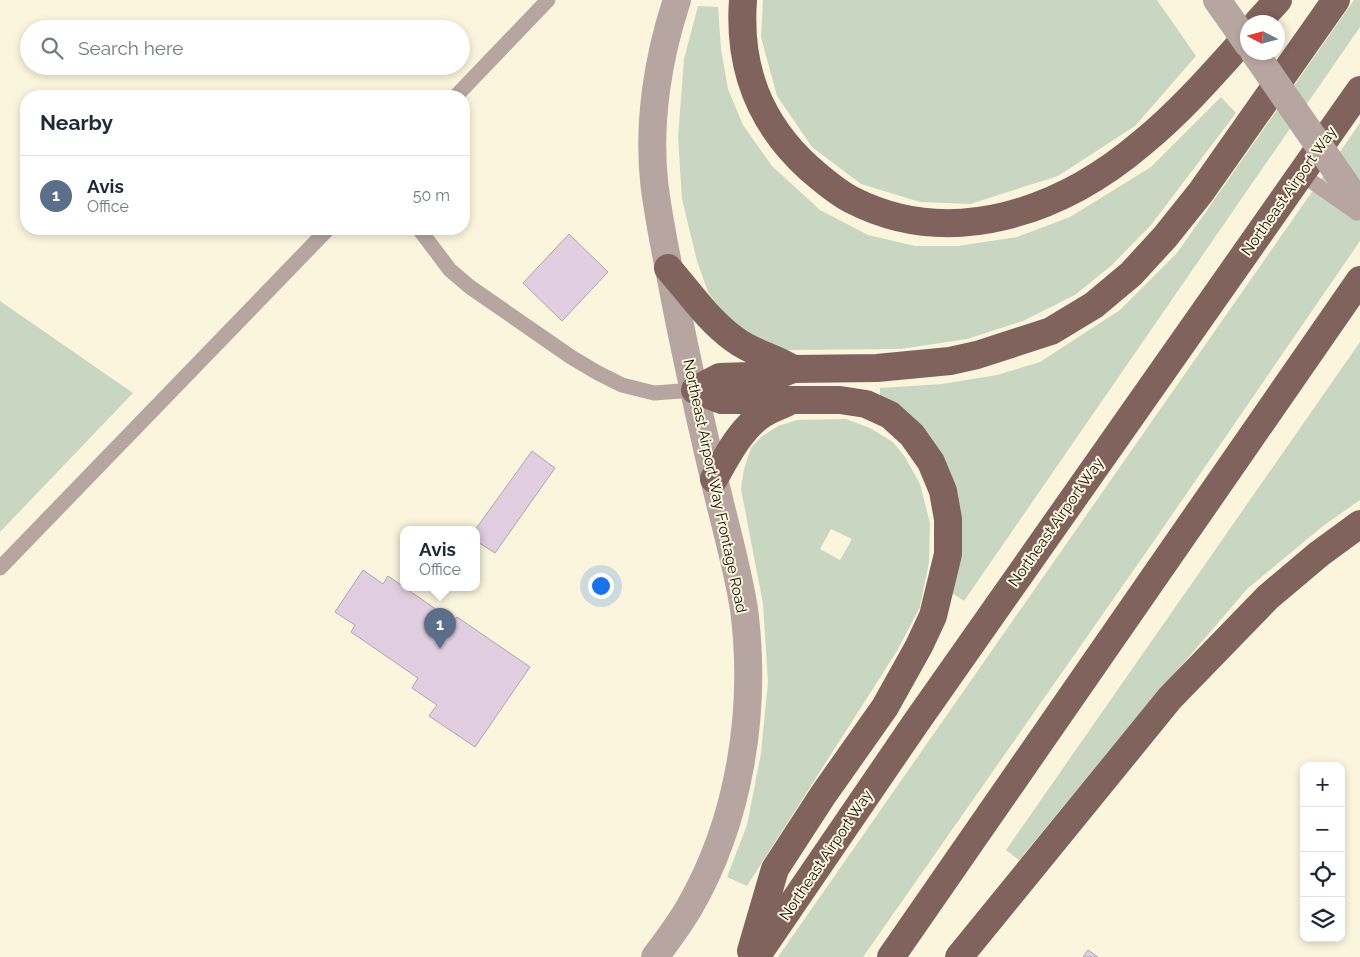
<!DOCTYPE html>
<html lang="en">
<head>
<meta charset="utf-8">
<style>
  body { margin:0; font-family:Raleway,sans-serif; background:#f2f2f3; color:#1f2937 }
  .controls { position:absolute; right:15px; bottom:15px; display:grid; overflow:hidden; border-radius:10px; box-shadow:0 2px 8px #0003 }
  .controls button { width:45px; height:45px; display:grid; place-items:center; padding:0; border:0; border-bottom:1px solid #e0e1e3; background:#fff; color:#1f2937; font:25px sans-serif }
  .compass { position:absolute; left:1240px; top:15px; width:45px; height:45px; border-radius:50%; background:#fff; box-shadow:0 2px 8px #0003; rotate:276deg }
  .you { position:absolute; left:600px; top:585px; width:18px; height:18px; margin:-12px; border:4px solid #fff; border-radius:50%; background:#1a73e8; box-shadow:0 0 0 8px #1a73e833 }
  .badge { display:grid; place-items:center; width:32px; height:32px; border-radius:50%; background:#cf3f52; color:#fff; font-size:16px; font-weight:700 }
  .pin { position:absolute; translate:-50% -41px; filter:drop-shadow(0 1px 2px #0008) }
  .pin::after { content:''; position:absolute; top:26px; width:18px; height:15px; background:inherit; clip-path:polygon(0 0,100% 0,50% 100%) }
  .popup { position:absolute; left:400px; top:526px; width:80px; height:65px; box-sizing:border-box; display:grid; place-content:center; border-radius:10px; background:#fff; filter:drop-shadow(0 1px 4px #0005); font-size:16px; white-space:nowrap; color:#747a83 }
  .popup b { font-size:19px; color:#1f2937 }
  .popup::after { content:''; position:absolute; left:50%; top:100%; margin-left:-10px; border:10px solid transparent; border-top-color:#fff }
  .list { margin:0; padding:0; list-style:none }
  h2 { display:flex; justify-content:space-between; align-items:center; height:65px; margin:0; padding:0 20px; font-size:21px }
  h2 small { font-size:16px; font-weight:400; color:#747a83 }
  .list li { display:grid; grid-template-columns:32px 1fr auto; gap:15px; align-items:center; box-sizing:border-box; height:80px; padding:0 20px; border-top:1px solid #e0e1e3 }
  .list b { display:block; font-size:19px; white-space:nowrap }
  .list p { margin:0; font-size:16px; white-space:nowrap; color:#747a83 }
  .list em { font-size:16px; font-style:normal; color:#747a83 }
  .icon { flex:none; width:28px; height:28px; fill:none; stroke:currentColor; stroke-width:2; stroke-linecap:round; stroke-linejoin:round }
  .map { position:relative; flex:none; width:1360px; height:957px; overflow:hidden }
  .search { position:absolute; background:#fff; box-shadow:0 2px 8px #0003; left:20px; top:20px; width:450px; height:55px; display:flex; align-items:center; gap:12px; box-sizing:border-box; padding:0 18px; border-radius:28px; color:#747a83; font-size:19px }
  .panel { position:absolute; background:#fff; box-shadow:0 2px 8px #0003; left:20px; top:90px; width:450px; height:145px; border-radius:20px }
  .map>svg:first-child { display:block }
</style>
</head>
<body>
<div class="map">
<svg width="1360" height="957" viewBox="0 0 1360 957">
  <rect width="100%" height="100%" fill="#fbf5dd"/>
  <path fill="#c9d7c2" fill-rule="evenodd" d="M763 0H1157L1196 56 1135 126 1058 176 970 204 920 202 861 184 812 147 777 96 761 37Z
    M1354 0H1360V27L964 601 952 593 957 518 880 399V388L942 384 997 375 1040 362 1120 310 1177 253Z
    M698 6 718 7 721 49 728 89 743 125 772 166 820 210 868 235 915 246H958L1017 237 1070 217 1151 167 1221 97 1236 113 1151 225 1112 265 1075 295 1023 321 967 339 901 349 786 350 755 339 728 319 708 292 697 261 682 199 678 137 684 59Z
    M1360 123V241L1154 541 863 957H778Z
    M0 301 133 393 0 532Z
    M1360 342V500L1323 526 1247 589 1117 741 1019 860 1006 850Z
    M846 419 870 428 893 442 905 457 920 484 930 523 929 562 920 607 897 651 747 886 727 877 747 825 761 753 768 682 763 604 741 489 744 469 751 448 761 437 778 426 797 420ZM831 529 852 539 840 560 820 549Z"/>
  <path fill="#e1cee1" stroke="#b3a2b4" d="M569 234 608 272 562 321 523 283Z
    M532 451 555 468 495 553 476 541 475 530Z
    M363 570 383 584 388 576 453 621 457 617 530 667 475 747 429 716 437 705 412 688 418 678 351 632 355 625 335 612Z
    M1088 950 1098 957H1083Z"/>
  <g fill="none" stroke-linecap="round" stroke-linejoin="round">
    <path stroke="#b6a5a1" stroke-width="15" d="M456 96 548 0
      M1301 174 1357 213
      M419 229 450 270 470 287 571 357 598 373 622 385 654 393 695 390
      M0 568 328 229"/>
    <path stroke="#b6a5a1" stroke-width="28" d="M655 957C667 941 679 925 689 908 740 820 757 710 744 609 737 565 724 522 714 478 699 414 684 349 672 284 665 250 658 216 654 181 648 121 658 57 677 0"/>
    <path stroke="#81635d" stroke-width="28" d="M743 0C738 68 759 123 810 169 823 180 836 192 852 200 952 251 1062 211 1142 143 1181 111 1214 73 1248 35
      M1258 22 1278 0
      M668 268C689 292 708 320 734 339 752 353 774 357 793 369
      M695 390 722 400H840L866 404 890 415 912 435 931 462 943 491 948 519V554L933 616 919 646 885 707 823 795 775 869 751 951
      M695 390 720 377 778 375 793 369 877 368 950 361 977 355 1051 331 1094 305 1131 274 1165 237 1201 192 1336 0
      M714 479C727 456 741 428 763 414 771 409 780 406 788 402
      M756 957 915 724 1360 90
      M891 957 1360 280
      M959 957 1170 698 1268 597 1319 554 1360 524"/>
    <path stroke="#b6a5a1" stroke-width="28" d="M1217 0 1248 44
      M1254 52 1360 205"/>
  </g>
  <g text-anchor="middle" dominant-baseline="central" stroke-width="4" stroke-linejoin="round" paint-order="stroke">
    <g font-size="15" fill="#121008" stroke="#fbf5dd">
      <text transform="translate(1289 191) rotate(-55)">Northeast Airport Way</text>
      <text transform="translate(715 486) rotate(78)">Northeast Airport Way Frontage Road</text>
      <text transform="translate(1056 522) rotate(-55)">Northeast Airport Way</text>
      <text transform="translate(826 855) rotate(-56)">Northeast Airport Way</text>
    </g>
  </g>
</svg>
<div class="controls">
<button>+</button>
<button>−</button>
<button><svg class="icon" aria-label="locate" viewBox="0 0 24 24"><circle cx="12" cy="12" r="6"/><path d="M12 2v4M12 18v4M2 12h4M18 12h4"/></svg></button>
<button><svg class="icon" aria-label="layers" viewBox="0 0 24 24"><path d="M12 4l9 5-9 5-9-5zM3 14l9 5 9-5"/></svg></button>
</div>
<svg class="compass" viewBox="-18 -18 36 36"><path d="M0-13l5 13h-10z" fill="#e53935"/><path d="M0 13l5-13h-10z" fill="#747a83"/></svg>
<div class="you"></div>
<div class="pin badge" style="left:440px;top:649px;background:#5c6f8a">1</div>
<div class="popup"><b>Avis</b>Office</div>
<div class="search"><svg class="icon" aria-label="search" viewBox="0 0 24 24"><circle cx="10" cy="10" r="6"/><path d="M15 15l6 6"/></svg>Search here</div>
<section class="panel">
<h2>Nearby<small></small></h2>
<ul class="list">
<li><span class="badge" style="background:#5c6f8a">1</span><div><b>Avis</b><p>Office</p></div><em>50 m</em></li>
</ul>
</section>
</div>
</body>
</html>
